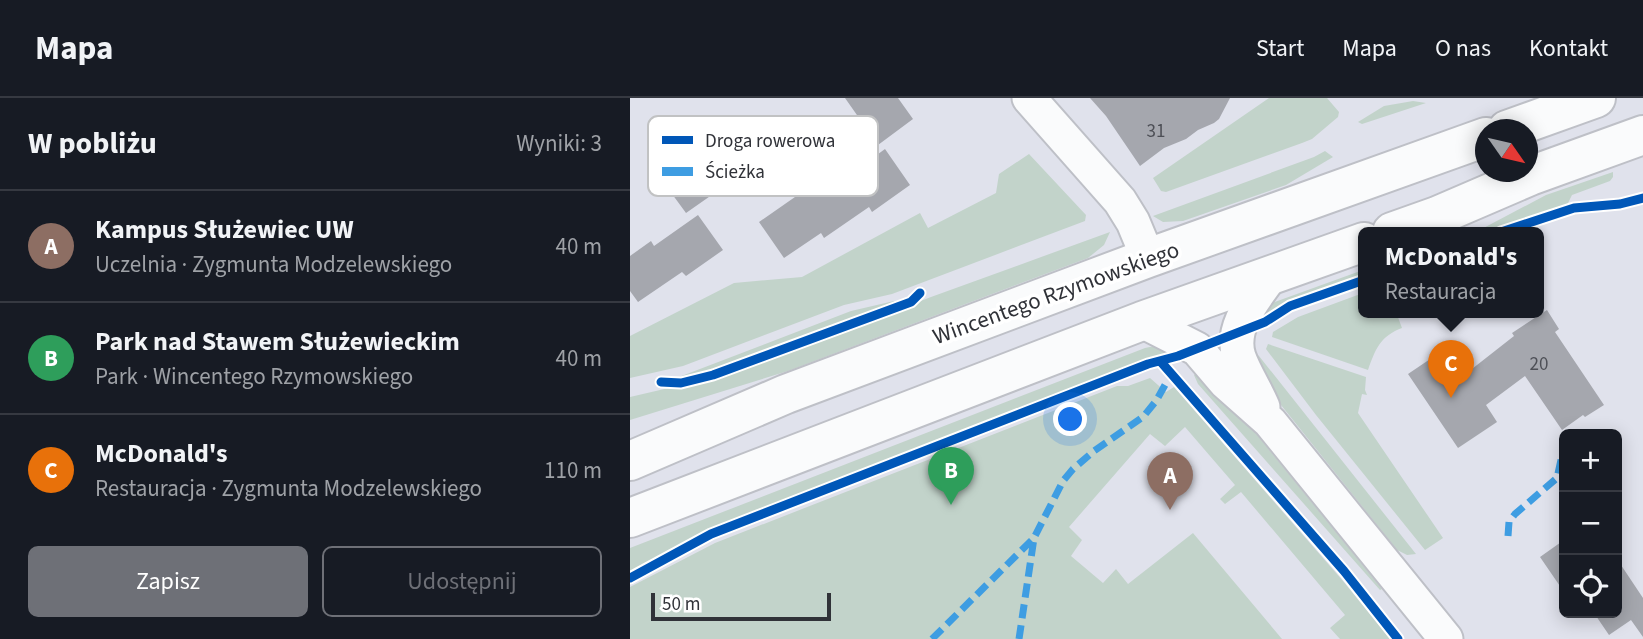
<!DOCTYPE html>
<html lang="pl">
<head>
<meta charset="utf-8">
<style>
  body { margin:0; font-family:"Source Sans 3",sans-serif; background:#242831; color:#f1f3f6 }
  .controls { position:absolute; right:21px; bottom:21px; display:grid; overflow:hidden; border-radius:10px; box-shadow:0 4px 18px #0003 }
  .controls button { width:63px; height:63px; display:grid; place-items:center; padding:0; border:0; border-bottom:2px solid #363941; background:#171b24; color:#f1f3f6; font:35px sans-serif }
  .compass { position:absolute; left:845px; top:21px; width:63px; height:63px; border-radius:50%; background:#171b24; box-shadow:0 4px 18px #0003; rotate:124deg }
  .scale { position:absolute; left:21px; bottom:18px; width:180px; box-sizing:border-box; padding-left:7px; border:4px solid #303238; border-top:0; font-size:19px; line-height:24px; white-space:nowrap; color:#303238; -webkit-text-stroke:5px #fff; paint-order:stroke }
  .you { position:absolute; left:441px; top:322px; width:24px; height:24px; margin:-18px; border:5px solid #fff; border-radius:50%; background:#1a73e8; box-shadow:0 0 0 10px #1a73e833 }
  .badge { display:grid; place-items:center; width:46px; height:46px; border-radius:50%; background:#6e7077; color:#fff; font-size:23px; font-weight:700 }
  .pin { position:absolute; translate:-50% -58px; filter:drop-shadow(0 2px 4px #0008) }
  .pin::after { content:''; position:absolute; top:37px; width:24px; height:21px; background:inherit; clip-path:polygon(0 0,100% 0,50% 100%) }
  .popup { position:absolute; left:728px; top:129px; width:186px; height:91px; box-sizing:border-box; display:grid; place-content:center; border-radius:10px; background:#171b24; filter:drop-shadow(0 2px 5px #0005); font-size:23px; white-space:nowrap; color:#9ea1a6 }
  .popup b { font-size:26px; color:#f1f3f6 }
  .popup::after { content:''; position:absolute; left:50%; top:100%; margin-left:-14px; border:14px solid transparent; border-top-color:#171b24 }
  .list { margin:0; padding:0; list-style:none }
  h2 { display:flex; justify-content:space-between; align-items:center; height:91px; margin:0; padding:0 28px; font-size:30px }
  h2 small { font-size:23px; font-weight:400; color:#9ea1a6 }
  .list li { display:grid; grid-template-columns:46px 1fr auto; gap:21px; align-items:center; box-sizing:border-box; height:112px; padding:0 28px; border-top:2px solid #363941 }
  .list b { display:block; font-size:26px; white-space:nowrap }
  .list p { margin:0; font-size:23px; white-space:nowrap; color:#9ea1a6 }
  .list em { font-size:23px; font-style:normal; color:#9ea1a6 }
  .actions { display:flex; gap:14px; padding:21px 28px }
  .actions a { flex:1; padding:16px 0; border:2px solid #6e7077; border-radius:10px; text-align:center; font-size:24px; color:#6e7077 }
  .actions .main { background:#6e7077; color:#fff }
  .icon { flex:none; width:38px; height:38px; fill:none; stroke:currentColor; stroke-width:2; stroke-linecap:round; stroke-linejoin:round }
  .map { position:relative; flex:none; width:1013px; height:541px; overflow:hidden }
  header { display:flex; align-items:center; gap:42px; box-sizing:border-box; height:98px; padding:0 35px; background:#171b24; border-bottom:2px solid #363941 }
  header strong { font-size:33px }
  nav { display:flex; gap:38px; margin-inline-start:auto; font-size:24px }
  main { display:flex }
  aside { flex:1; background:#171b24 }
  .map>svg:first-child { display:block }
</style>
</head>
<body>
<header>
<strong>Mapa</strong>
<nav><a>Start</a><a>Mapa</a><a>O nas</a><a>Kontakt</a></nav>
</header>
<main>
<aside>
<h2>W pobliżu<small>Wyniki: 3</small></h2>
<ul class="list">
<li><span class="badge" style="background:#8d6e63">A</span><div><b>Kampus Służewiec UW</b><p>Uczelnia · Zygmunta Modzelewskiego</p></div><em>40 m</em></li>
<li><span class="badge" style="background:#2e9e5b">B</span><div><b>Park nad Stawem Służewieckim</b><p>Park · Wincentego Rzymowskiego</p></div><em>40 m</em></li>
<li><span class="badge" style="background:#e8710a">C</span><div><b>McDonald's</b><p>Restauracja · Zygmunta Modzelewskiego</p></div><em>110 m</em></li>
</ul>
<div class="actions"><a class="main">Zapisz</a><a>Udostępnij</a></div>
</aside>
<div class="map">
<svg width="1013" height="541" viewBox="0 0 1013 541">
  <rect width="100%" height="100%" fill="#e0e2ec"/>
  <path fill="#c2d3ca" d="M639 0H697L709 14 708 19 682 41 672 45 536 94 531 93 523 80Z
    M783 3 796 5 732 26 728 24 754 8Z
    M695 53 703 59 656 87 553 123 533 124 523 118 684 59Z
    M399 56 456 117 455 123 262 196 214 207 53 268 0 280V238L104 185 172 179 290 115 298 130 366 95 369 76Z
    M983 74V79L980 83 942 97 937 107 874 128 846 134 916 97Z
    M480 134 474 147 458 160 158 273 0 322V299L103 275 301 199Z
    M733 172V178L670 200 635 219 619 226 642 205Z
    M733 195 734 214H766L772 230C750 238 745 252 738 272L642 239 643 234 668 219Z
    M264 203 265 205 95 269 49 279 221 213Z
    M534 246 553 251 518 262 79 432 0 476V450L515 250Z
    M638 246 736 279 735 292 737 297 732 296 728 315 813 440 795 452 686 317 636 251Z
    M622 253 629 258 786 456 777 457 767 452 635 287Z
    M573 270 752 491 750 492 568 286 564 277Z
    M520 280 536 294 544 289 713 483 760 541H710L700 530 715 517 611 394 595 406 590 401 605 387 555 329 535 348 520 336 439 429 452 442 441 458 473 485 486 471 498 486 563 435 652 541H0V489L85 445 487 288H498Z"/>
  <path fill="#a5a7ae" d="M215 0H268L283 21 248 47Z
    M460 0H600L589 21 584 25 568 32 556 41 534 50 510 68 476 18Z
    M64 41 96 87 56 115 23 70Z
    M255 51 280 87 242 114 239 109 194 140 191 135 154 160 129 124 175 92 179 97 207 77 211 83Z
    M68 117 93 152 56 178 52 174 8 204 0 193V158L21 143 24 148Z
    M917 212 929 231 925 234 974 307 955 319 953 317 932 332 895 278 856 307 867 324 828 350 778 276 815 251 833 278 884 238 882 235Z
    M934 442V494L910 459Z
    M987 461 1013 500V539L1001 522 979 537 964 515H987Z"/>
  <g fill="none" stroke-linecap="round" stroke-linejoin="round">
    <g stroke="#bec0c7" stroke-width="37">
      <path id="minor" d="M399 0 490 103 503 124 518 160
        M512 223 567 251 596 285 640 324 816 541
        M633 309C626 292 615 276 609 259 599 228 625 201 642 176"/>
    </g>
    <g stroke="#bec0c7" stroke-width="42">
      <path id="major" d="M877 32 966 0
        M762 134 807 118 900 78 1013 37
        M0 363 156 296 518 160 856 39
        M0 420 512 223 734 144"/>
    </g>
    <use href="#minor" stroke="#fafbfc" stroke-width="33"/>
    <use href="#major" stroke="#fafbfc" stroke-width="38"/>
    <path stroke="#3e9de2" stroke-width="7" stroke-dasharray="14 7" stroke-linecap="butt" d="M878 438 879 424 885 416 927 380 933 353
      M302 541 404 440
      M389 541 404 440 433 383 443 371 464 353 513 319 526 303 535 287"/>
    <g stroke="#fff" stroke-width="13">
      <path id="cycleway" d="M871 134 944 110 990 106 1013 100
        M531 264 714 473 768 541
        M31 284 51 285 83 277 281 204 290 195
        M0 480 81 436 518 266 548 258 635 224 660 208 734 182"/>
    </g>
    <use href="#cycleway" stroke="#0057b8" stroke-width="9"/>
  </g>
  <g text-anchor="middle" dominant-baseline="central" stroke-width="7" stroke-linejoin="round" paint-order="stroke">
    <g font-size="19" fill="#4d4f56">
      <text x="526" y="33">31</text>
      <text x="909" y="266">20</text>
    </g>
    <g font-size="23" fill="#303238" stroke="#fff">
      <text transform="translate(426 195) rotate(-20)">Wincentego Rzymowskiego</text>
    </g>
  </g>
  <rect x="18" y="18" width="230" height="80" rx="10" fill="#fff" stroke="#c1c2c3" stroke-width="2"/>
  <rect x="32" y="38" width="31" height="8" fill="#0057b8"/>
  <rect x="32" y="69" width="31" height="9" fill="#3e9de2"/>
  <g font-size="19" fill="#303238">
    <text x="75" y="49">Droga rowerowa</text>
    <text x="75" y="80">Ścieżka</text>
  </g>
</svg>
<div class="controls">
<button>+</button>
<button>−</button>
<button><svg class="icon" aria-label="locate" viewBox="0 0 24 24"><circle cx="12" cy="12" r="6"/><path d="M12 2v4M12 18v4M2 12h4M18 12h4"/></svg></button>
</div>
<svg class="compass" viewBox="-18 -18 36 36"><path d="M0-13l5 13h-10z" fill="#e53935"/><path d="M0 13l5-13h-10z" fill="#9ea1a6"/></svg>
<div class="scale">50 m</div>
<div class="you"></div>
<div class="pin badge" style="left:540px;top:412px;background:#8d6e63">A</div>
<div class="pin badge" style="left:321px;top:407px;background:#2e9e5b">B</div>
<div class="pin badge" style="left:821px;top:300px;background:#e8710a">C</div>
<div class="popup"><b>McDonald's</b>Restauracja</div>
</div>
</main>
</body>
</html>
